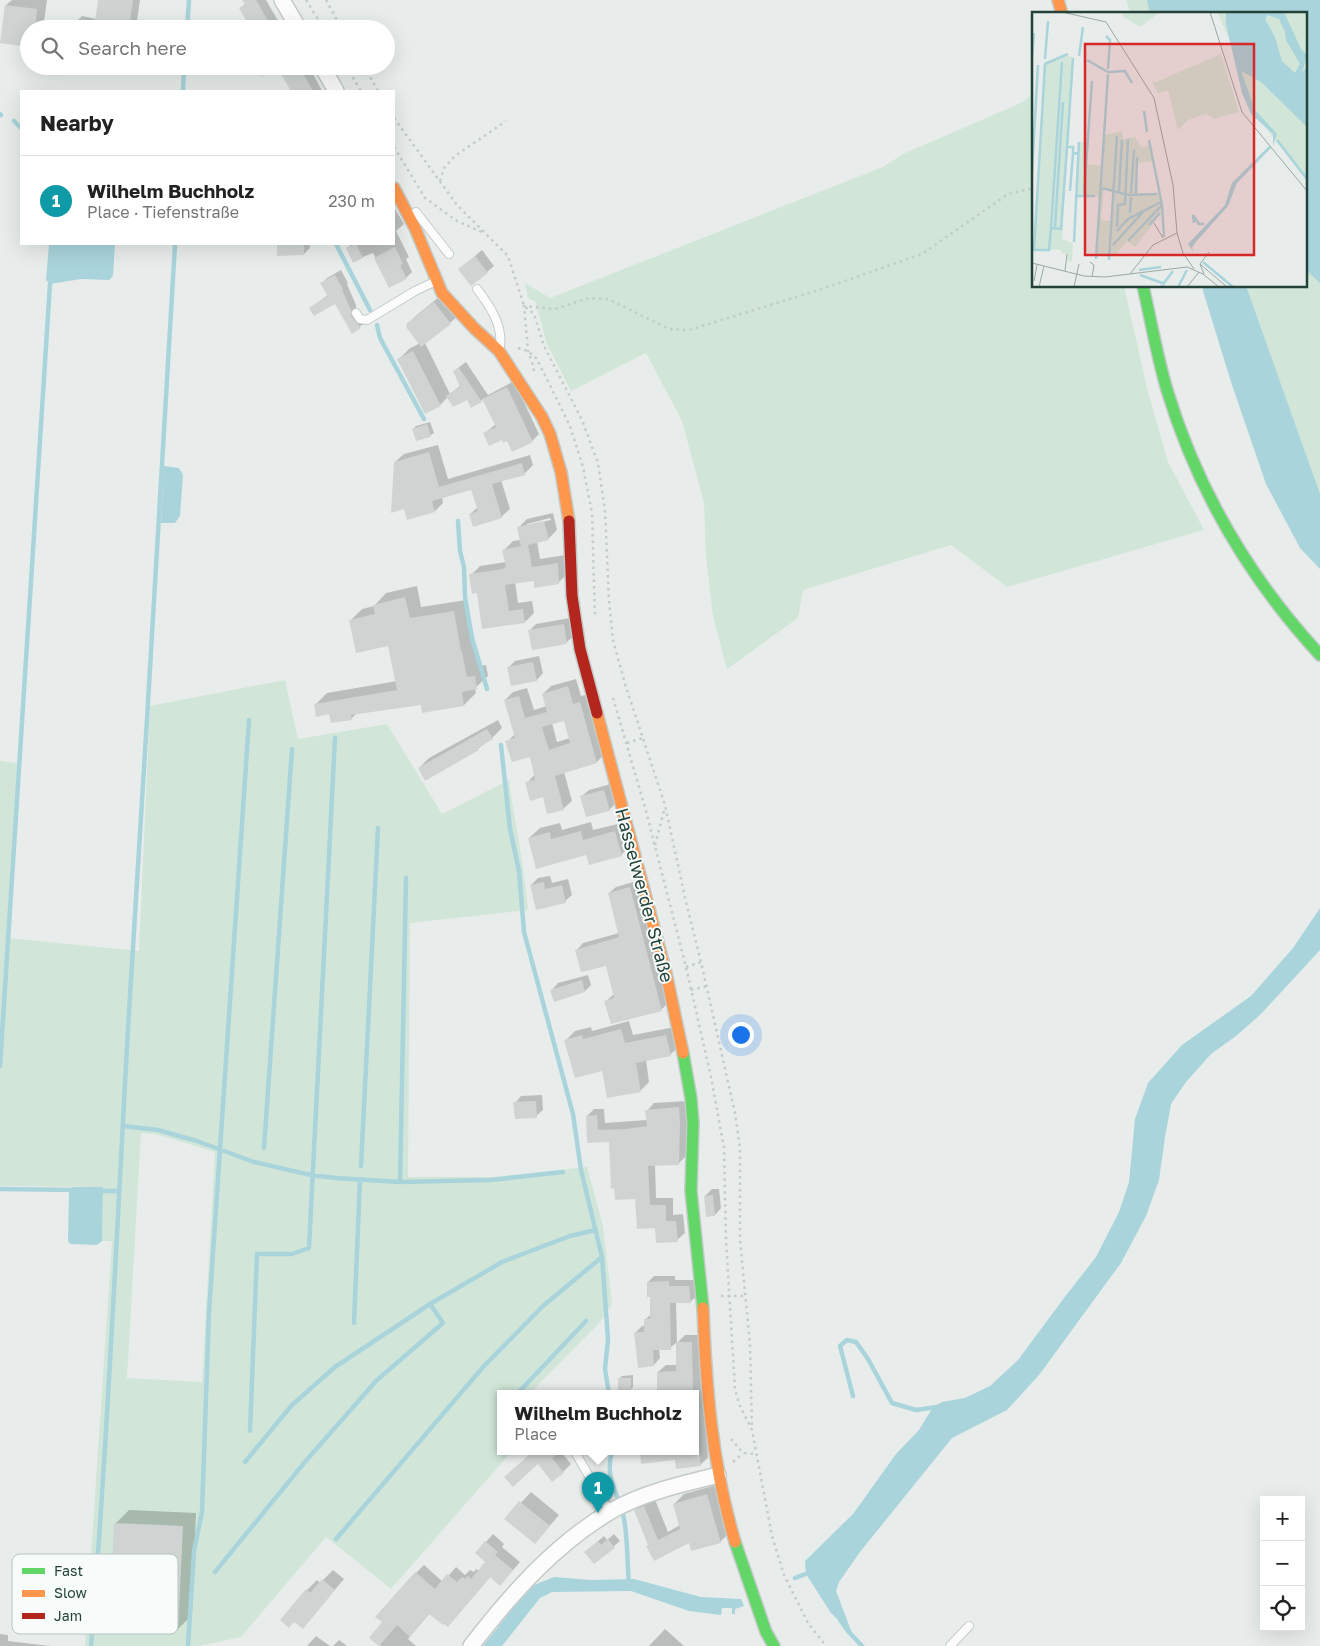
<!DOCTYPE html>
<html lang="en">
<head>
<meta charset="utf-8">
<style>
  body { margin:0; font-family:"Golos Text",sans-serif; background:#f2f2f2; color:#222 }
  .controls { position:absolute; right:15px; bottom:15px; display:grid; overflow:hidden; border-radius:0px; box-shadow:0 5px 20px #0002 }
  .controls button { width:45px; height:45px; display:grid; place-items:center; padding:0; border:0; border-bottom:1px solid #e0e0e0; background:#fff; color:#222; font:25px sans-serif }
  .you { position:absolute; left:740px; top:1034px; width:18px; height:18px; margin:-12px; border:4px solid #fff; border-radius:50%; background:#1a73e8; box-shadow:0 0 0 8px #1a73e833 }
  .badge { display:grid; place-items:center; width:32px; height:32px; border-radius:50%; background:#2563eb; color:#fff; font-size:16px; font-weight:700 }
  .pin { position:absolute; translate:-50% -41px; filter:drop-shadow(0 1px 2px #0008) }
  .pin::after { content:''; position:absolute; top:26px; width:18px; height:15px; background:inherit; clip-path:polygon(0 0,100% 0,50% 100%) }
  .popup { position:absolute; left:497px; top:1390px; width:202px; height:65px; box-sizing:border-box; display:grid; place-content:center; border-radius:0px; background:#fff; filter:drop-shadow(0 1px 4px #0005); font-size:16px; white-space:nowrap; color:#767676 }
  .popup b { font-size:19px; color:#222 }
  .popup::after { content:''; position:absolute; left:50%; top:100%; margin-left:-10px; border:10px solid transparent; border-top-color:#fff }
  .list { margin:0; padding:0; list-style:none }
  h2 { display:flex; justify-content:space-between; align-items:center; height:65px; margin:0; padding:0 20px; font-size:21px }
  h2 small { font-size:16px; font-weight:400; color:#767676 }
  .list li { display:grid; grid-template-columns:32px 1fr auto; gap:15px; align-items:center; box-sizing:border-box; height:90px; padding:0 20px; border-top:1px solid #e0e0e0 }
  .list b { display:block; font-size:19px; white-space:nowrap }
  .list p { margin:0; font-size:16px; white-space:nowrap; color:#767676 }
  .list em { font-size:16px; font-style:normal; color:#767676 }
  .icon { flex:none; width:28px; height:28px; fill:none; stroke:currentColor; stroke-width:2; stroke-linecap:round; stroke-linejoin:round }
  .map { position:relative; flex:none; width:1320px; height:1646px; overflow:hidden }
  .search { position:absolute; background:#fff; box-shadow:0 5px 20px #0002; left:20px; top:20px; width:375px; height:55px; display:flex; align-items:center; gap:12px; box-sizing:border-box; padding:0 18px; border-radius:28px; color:#767676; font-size:19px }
  .panel { position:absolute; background:#fff; box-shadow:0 5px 20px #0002; left:20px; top:90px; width:375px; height:155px; border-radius:0px }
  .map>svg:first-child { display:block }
</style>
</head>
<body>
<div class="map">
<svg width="1320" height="1646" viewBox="0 0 1320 1646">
  <rect width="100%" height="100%" fill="#e8edeb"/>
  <path fill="#d1e6d8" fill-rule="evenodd" d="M1126 0H1320V522L1229 286H1306V14H1131Z
    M1034 92V286H1124L1147 388 1168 462 1204 530 1007 587 951 545 803 590 798 618 727 669 713 616 706 558 704 503 682 421 646 353 571 391 547 344 535 301 528 298 525 283 550 298 883 167 903 154 1023 102Z
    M285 680 298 739 387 724 442 814 509 780C515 824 524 866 528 910L410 923 408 1177H493L587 1167 603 1226 612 1304 601 1321 529 1394H500V1452H511L391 1589 326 1537 241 1637 200 1646H85L112 1241H102L103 1187 0 1186V761L17 763 8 938 139 951 150 706ZM141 1133 159 1135 215 1152 202 1382 127 1378Z"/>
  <path fill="#a9d4db" d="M1147 0H1320V283L1306 270V14H1150Z
    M49 244H115L113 276 109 280 81 279 50 284 46 280Z
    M1203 286H1246L1320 494V569L1300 548 1266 484 1231 382 1203 291Z
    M164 466 179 468 183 475 180 516 175 523H161Z
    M1320 908V950L1261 1014 1236 1036 1211 1054 1186 1082 1171 1104 1165 1137 1159 1180 1146 1216 1121 1263 1039 1375 1007 1410 952 1438 860 1552 839 1582 836 1591 852 1633 831 1613 806 1574 805 1561 853 1514 896 1454 919 1430 933 1407 942 1402 965 1398 990 1386 1018 1360 1064 1298 1096 1257 1119 1212 1129 1182 1135 1119 1148 1083 1182 1045 1251 996 1293 948Z
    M72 1187H103L102 1241 97 1245 70 1244 68 1241 69 1190Z
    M554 1577 590 1580 634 1579 701 1597 741 1599 744 1606 735 1609V1614H732V1608H722L721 1615 689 1611 631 1591 552 1592 540 1598 502 1646H483L509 1613 534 1585Z"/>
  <path fill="#0003" fill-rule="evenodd" d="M12 0H47L43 29H29L6 5Z
    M99 0H140L137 21 129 29H73L74 24 82 16 97 19Z
    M250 0H266L280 24 288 19 293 29H252L240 8Z
    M257 66H309L322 91H292L278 67 262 76Z
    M394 207 404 224 396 231 409 257 406 259 412 272 406 278 390 286 373 253 353 261 347 248 352 244H394Z
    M278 244H310V248L304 254 278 255Z
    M482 250 494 266 487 272 460 269Z
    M341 270 348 283 347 284 356 305V310L366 322 352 332 336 303 310 308 328 295 322 283 327 278Z
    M444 293 461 313 450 323 425 343 450 394 461 385 454 371 466 362 488 395 514 381 539 434 532 441 507 439 485 433 496 424 483 399 481 401 448 397 440 405 399 359 409 349 420 343 407 324 418 314Z
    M430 422 434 433 431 435 417 440 413 429 416 426Z
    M438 445 448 479 530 455 533 465 524 474 501 480 510 509 501 517 470 514 478 507 472 489 442 497 443 503 435 511 395 462 404 454Z
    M553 513 557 530 548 539 537 541 540 559 566 555 567 574 558 583 535 579 515 582 518 603 532 601 534 613 525 622 483 628 478 592 471 575 480 566 506 562 504 550 513 541 521 540 518 528 527 519ZM550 518 551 520 527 526V524Z
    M417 586 421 607 466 600 472 640H474L479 666 486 665 488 676 475 688 476 693 464 705 423 712 422 704 357 713 352 718 332 722 330 713 315 705 327 693 397 681 389 645 350 621 362 609 374 606 386 593Z
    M570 618 573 636 566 643 530 630 536 624Z
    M539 656 543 673 537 680 509 667 515 661Z
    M576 679 581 696 589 694 605 753 597 762 564 772 572 801 563 809 527 783 535 774 530 755 507 742 515 734 505 700 513 692 527 688 534 710 547 706 543 694 551 686ZM565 720 570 738 557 742 552 723Z
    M498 720 502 728 492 738 479 748 425 779 419 768 429 758Z
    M611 784 616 803 609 810 582 796 589 790Z
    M591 822 593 830 626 822 632 845 621 855 587 854 529 838 540 828 560 823 562 830Z
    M550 876 552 883 568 879 572 895 565 901 531 885 538 878Z
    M637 881 668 1003 661 1010 606 1001 614 994 607 965 577 950 583 943 619 933 609 893 616 887Z
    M588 975 591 985 585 991 552 990 558 983Z
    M629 1021 633 1035 675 1027 679 1046 670 1055 646 1060 649 1082 640 1091 603 1069 566 1040 575 1031 591 1027 592 1031Z
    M542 1095 543 1110 536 1116 515 1103 521 1096Z
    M686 1101V1156L679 1163 655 1165 656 1198H673V1215L683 1214 685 1233 677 1240 656 1227 636 1198 610 1141 588 1142 587 1116 594 1109H604L605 1123 647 1120V1111L654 1103Z
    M712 1189H719L721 1208 715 1215 705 1196Z
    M654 1276H675V1280H695L697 1296 690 1302H676L677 1342 670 1348H659L660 1358 654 1365 636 1332 642 1326H645V1320L651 1314V1296L648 1282Z
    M685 1335H699L708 1458 700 1465 676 1459 641 1452H696V1394H642L645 1392 659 1391 658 1372 666 1365H678V1342Z
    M633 1375V1387L630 1390 619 1379 622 1376Z
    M534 1452H561L571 1464 563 1472 538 1462 514 1469Z
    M716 1485 730 1532 720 1542 689 1541 650 1545 636 1510 645 1501 654 1497 668 1532 680 1525 674 1504 684 1494Z
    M531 1492 559 1515 535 1543 506 1519Z
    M129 1510 196 1513 192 1615 178 1629 115 1524Z
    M493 1534 504 1544 502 1547 520 1562 508 1576H491L455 1618 430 1613 408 1639 416 1646H381L370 1637 383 1622 416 1573 424 1565 443 1582 456 1567 465 1575 470 1570 474 1572 476 1569 479 1571 487 1561 486 1542Z
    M614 1534 620 1541 594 1563 591 1547 604 1536 607 1540Z
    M333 1570 344 1579 303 1627 307 1590 317 1580 320 1583Z
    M665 1629 684 1646H649Z
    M0 1634 8 1635V1641L50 1646H0Z
    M316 1636 330 1646H307Z
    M339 1640 346 1645V1646H333Z"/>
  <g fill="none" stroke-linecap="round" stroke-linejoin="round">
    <path stroke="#a9d4db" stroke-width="4.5" d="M187 29 189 0
      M183 91 184 66
      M0 114 1 115
      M14 121 21 128
      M336 244 370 310
      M377 325 380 338 424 419
      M458 521 460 551 464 567 465 597 472 638 487 689
      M501 745 510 829 519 871 524 932 573 1114 581 1170 602 1257 608 1339 605 1369 609 1394
      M0 1066 50 284
      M123 1126 158 1130 197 1141 254 1162 311 1175 336 1178 400 1182 491 1180 563 1172
      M264 1148 292 749
      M361 1166 378 828
      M400 1182 406 878
      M0 1189 75 1190
      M98 1191H119
      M354 1323 360 1180
      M517 1394 586 1321
      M853 1396 840 1346 847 1340 856 1342 868 1359 892 1403 916 1410 937 1407
      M500 1413V1412
      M250 1431 257 1254H292L309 1248 335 738
      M612 1452C604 1479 619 1493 624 1519 628 1540 627 1563 629 1584
      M245 1462 292 1405 335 1367 430 1304 502 1262 570 1236 596 1230
      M336 1539 484 1366 543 1306 602 1257
      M215 1572 304 1463 376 1381 443 1323 430 1304
      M795 1578 811 1572
      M840 1620 848 1631 862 1646
      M91 1646C108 1435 117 1223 129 1012 144 756 162 500 175 244
      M188 1646 194 1551 202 1512 209 1312 249 720"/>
  </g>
  <path fill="#cfd4d2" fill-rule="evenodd" d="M98 0H133L129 29H94Z
    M242 0H256L273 29H251L239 8 245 5Z
    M5 5 37 9 35 29H29V47L0 43Z
    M276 66H299L313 91H291Z
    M277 244H304V255L277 256Z
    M356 244 363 258 353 263 346 248Z
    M395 247 403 264 400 265 407 279 389 288 374 258Z
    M475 256 488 273 471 286 458 269Z
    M335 275 343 289 342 290 351 310V316L361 328 352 334 335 304 314 316 309 308 328 296 320 283Z
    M434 302 451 324 421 347 406 327 407 326 406 324Z
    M413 351 441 406 425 414 397 359Z
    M459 368 482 402 471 408 467 400 453 407 446 396 460 387 453 371Z
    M507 387 533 442 512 452 507 441 503 443 502 440 489 446 483 433 496 427 482 399Z
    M427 424 431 437 416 441 412 429Z
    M429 452 439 487 522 463 525 475 492 484 502 518 473 527 469 514 478 511 471 490 432 501 435 512 407 520 404 509 391 513 394 462Z
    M544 521 549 540 528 545 532 567 558 563 559 584 534 588V581L505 585 509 611 523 609 525 623 482 629 477 593 472 594 469 574 503 569V568L506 567 502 550 521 546 517 527Z
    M405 597 410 618 454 611 461 651H462L467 677 475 676 477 689 462 692 464 706 422 713 421 705 351 715 352 720 331 723 329 714 316 717 314 704 397 690 388 646 356 653 349 620 375 614 373 605Z
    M564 624 567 644 532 650 528 630Z
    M533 662 537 681 511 686 507 667Z
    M568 686 573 704 580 702 597 763 555 776 564 810 547 814 543 797 530 801 525 782 535 780 530 757 512 762 505 741 515 738 504 700 519 696 525 718 547 712 542 694ZM564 721 570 743 549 750 542 727Z
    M487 729 493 739 478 748 479 750 425 781 418 768Z
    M604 790 610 811 586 817 580 796Z
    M581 831 583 840 615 831 622 856 589 865 586 855 536 869 528 838 550 832 551 839Z
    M544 882 545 889 562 885 566 903 536 910 530 885Z
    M630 887 662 1011 611 1024 604 1001 614 998 606 966 581 972 575 950 619 937 608 893Z
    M582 980 585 992 554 1002 550 990Z
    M621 1029 625 1043 666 1035 671 1056 636 1063 641 1092 607 1098 602 1071 575 1078 564 1040 582 1035 583 1039Z
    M536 1101 537 1118 515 1119 513 1102Z
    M679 1107 680 1124 679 1165 648 1166 650 1205H666V1221H676L678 1242 656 1243 655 1228 637 1229 635 1199 615 1200 614 1188 611 1189 609 1142 587 1143 586 1116 597 1115 598 1130 627 1129 647 1126 645 1110Z
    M713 1195 715 1216 706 1217 704 1196Z
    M669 1281V1286H689L691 1303H670L671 1350H653L654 1366 638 1368 634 1332H644V1319H650V1297H647V1282Z
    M676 1342H692L693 1391 657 1392V1372L676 1371Z
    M618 1378H631V1391H618Z
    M528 1452H560L552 1458 564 1473 552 1482 538 1464 513 1487 504 1477 530 1454Z
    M640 1452H699L701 1466 676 1469 675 1460 641 1464Z
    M707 1494 721 1543 691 1551 689 1543 654 1561 646 1546 648 1545 634 1510 644 1506 658 1540 680 1529 673 1504Z
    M519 1501 550 1526 535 1544 504 1519Z
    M114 1523 183 1526 178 1631 109 1627Z
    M608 1539 615 1548 594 1564 584 1552 598 1541 601 1545Z
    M485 1541 498 1552 495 1555 513 1570 500 1586 490 1577 448 1627 444 1624 443 1625 429 1614 410 1637 397 1625 379 1646 369 1638 382 1622 375 1617 415 1572 435 1589 447 1574 457 1582 462 1577 465 1579 468 1576 471 1579 485 1562 475 1553Z
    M322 1579 335 1590 303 1629 294 1622 289 1628 280 1620 306 1589 310 1593Z"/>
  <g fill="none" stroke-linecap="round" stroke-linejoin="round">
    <g stroke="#c5cac8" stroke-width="10">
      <path id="lane" d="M416 212 449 254
        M477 289C490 306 503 325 500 347
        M356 313 360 319 367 320 415 291 436 281
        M575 1452 610 1512
        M950 1646 969 1626"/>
    </g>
    <g stroke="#c5cac8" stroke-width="18">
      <path id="street" d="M282 0 299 29
        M322 66 336 91
        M471 1646C511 1594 556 1543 613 1510 645 1492 683 1484 718 1475"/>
    </g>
    <g stroke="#c3cbc8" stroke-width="14">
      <path id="fast" d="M1143 286C1151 321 1157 356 1167 390 1197 489 1250 579 1320 655
        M683 1053 691 1098 693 1124 691 1191 703 1308
        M735 1542 766 1632 774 1646"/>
    </g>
    <g stroke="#c3cbc8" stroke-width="14">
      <path id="slow" d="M1058 0 1062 14
        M394 188 415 228 442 293 474 328 499 351 542 417 550 434 561 472 569 521
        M597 713 666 973 683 1053
        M703 1308C706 1388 712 1464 735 1542"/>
    </g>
    <g stroke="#c3cbc8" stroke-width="14">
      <path id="jam" d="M569 521 572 596 580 649 597 713"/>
    </g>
    <path stroke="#c3ccca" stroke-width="2.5" stroke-dasharray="2.5 4" stroke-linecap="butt" d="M306 0 324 29
      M326 0 342 29
      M346 66 361 91
      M364 66 378 91
      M394 118 457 205 508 256 524 306 534 314 544 346 582 420 598 463 605 511 609 601 613 640 625 684 665 805 686 902 701 962 735 1113 740 1148V1240L750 1344 752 1430
      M394 147 425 198 457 221 484 233
      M440 181 444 168 455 156 506 121
      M518 348 528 351 537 359 570 426 583 467 592 513 595 618
      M534 371 532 362 528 351 524 306 555 309 589 298 608 299 669 329 689 330 819 290 922 254 1008 194 1034 188
      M613 698 646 811 686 967 711 1077 724 1148 726 1240 735 1390 740 1406 752 1430 772 1536 784 1575 808 1623 826 1646
      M627 743 643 738
      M655 845 665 807
      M686 967 701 962
      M691 990 707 986
      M721 1296H747
      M731 1439 743 1453 755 1454
      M733 1462 743 1453"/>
    <use href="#lane" stroke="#fcfcfc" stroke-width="8"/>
    <use href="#street" stroke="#fcfcfc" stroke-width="15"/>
    <use href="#fast" stroke="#63d668" stroke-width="11"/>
    <use href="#slow" stroke="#ff974d" stroke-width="11"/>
    <use href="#jam" stroke="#b3261e" stroke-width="11"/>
  </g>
  <g text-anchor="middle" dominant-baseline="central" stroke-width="4" stroke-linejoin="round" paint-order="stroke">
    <g font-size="18" fill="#24423a" stroke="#f7fbf9">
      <text transform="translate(645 895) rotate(75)">Hasselwerder Straße</text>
    </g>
  </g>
  <g transform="translate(1032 12)">
    <rect width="275" height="275" fill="#e8edeb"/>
    <path d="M91 0H128L108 15 90 4ZM185 0H275V169L224 103 212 75 206 49 202 46 201 36ZM189 42 207 100 182 107 174 102 156 108 146 118 136 78 126 82 120 69 124 70ZM34 44 42 45 30 227 41 231 40 250 35 249 36 242 29 241V238L2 237 12 50ZM90 119 91 127 103 125 110 136 118 132 121 149 106 151 105 182 128 181 131 199 103 235 95 229 84 242 64 244 67 191 66 184H45L48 130H55L54 152 71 154 72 123ZM72 177 81 180 79 209 69 208Z" fill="#d1e6d8" fill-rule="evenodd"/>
    <path d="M194 0H252L269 37 275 43 270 61 275 54V115L229 70 209 59 223 98 245 122 241 134V122L219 102 210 81 194 12ZM236 3 247 7 253 20 254 28 268 52 263 61 250 49 243 25 233 7ZM237 134 239 136 205 171 196 194 163 231 160 236 162 241 156 232 193 193 200 171Z" fill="#a9d4db" fill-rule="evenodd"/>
    <path fill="none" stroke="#a9d4db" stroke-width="2.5" d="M74 24 78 28 76 57M47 44 51 15M0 45 2 21M41 46 35 135H41V141L47 142M13 47 16 9M55 48 76 60 93 59 100 71M13 52 2 238H17L19 216 29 217 35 135M13 52 36 42M112 99 115 120M117 128 130 193 132 225M245 128 275 167M0 160 6 53M70 176 96 183 125 182M38 179 41 142M87 179 90 128M99 181 102 138M52 182 60 69M104 183 105 145M44 184H63M98 201 99 185M162 211 161 203 167 212H172M117 213 128 201M23 215 31 90M85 215 86 193 93 192 96 127M19 216 30 50M85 219 96 207 129 190M96 229 130 193M42 230 47 130M81 233 110 201 108 199M64 247 76 62M77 248 85 124M171 250 201 275M107 258 129 255M108 263 133 272M129 275 141 259M146 275 155 258"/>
    <path fill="none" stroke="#9aa9a4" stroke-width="1" d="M30 0 74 10 122 86 141 173 145 221 151 241 162 257M178 0 210 100 275 179M122 211 131 226M58 250 62 253 60 265M0 251 52 264 73 265 155 255 171 262 187 275M168 252 195 275M33 259 35 242M98 262 121 233 145 221M172 262 168 252 177 240M2 269 5 253M7 275 12 254M42 275 47 252M155 275 167 260"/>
    <path fill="#d62828" fill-opacity="0.15" stroke="#d62828" stroke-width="2.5" d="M53 32H222V243H53Z"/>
    <rect width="275" height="275" fill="none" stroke="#24423a" stroke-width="2.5"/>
  </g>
  <rect x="12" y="1554" width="166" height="80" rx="8" fill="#f7fbf9" stroke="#b8c4c0" stroke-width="1"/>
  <rect x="22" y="1568" width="23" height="6" fill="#63d668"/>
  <rect x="22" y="1590" width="23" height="7" fill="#ff974d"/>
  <rect x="22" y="1613" width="23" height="6" fill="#b3261e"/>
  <g font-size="14" fill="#24423a">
    <text x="54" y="1576">Fast</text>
    <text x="54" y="1598">Slow</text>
    <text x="54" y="1621">Jam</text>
  </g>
</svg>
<div class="controls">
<button>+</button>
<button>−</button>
<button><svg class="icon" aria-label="locate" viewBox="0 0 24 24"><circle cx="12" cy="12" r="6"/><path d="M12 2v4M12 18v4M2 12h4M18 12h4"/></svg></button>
</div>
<div class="you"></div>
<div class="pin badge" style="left:598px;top:1513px;background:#0f9aa8">1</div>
<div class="popup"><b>Wilhelm Buchholz</b>Place</div>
<div class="search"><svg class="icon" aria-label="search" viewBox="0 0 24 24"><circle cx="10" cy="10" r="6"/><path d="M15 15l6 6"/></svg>Search here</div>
<section class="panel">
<h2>Nearby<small></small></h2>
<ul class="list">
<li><span class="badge" style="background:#0f9aa8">1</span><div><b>Wilhelm Buchholz</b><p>Place · Tiefenstraße</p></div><em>230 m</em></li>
</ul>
</section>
</div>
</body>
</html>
